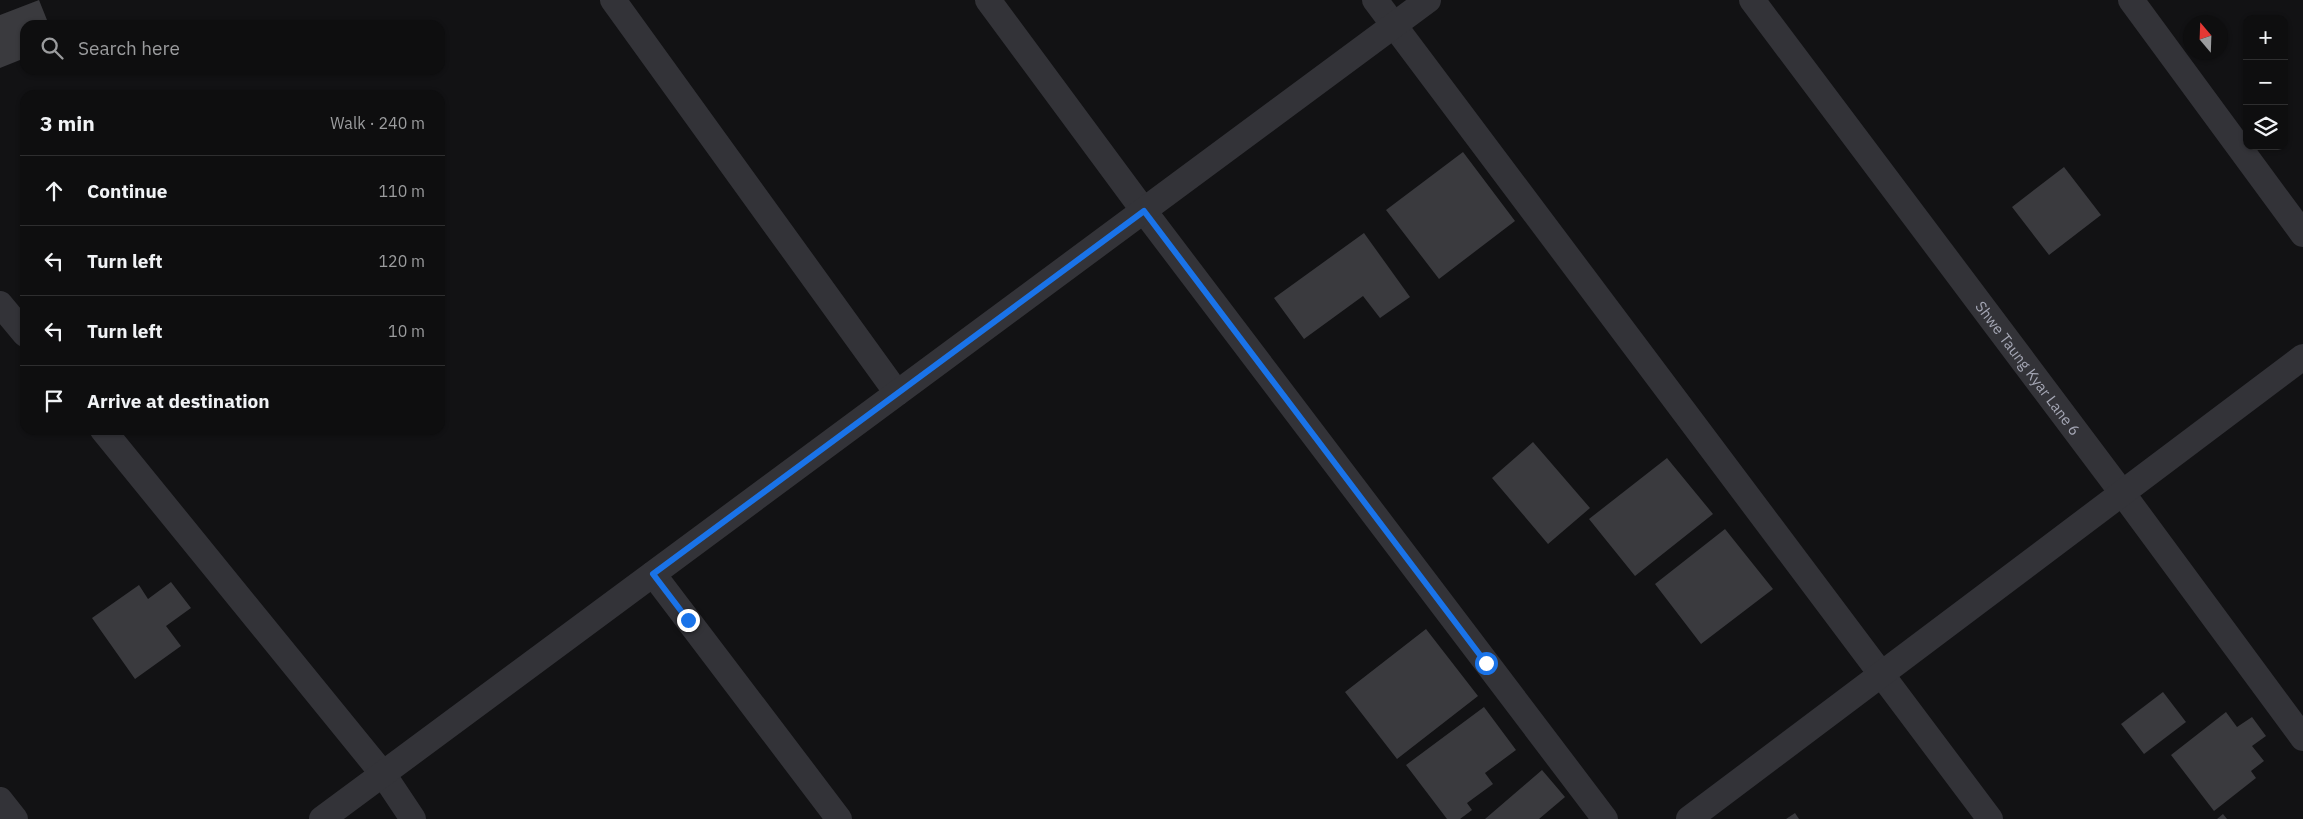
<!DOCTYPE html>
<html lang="en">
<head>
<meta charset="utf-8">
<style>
  body { margin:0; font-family:"IBM Plex Sans",sans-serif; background:#1c1c1d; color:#f1f3f6 }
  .controls { position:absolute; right:15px; top:15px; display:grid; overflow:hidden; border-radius:10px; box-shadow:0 1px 4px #0004 }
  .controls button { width:45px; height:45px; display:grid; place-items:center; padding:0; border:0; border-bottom:1px solid #2e2e2f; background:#0e0e0f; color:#f1f3f6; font:25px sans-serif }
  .compass { position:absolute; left:2183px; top:15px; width:45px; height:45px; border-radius:50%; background:#0e0e0f; box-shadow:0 1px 4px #0004; rotate:341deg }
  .stop { position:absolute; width:15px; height:15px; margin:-11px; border:4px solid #1a73e8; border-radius:50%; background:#fff }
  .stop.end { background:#1a73e8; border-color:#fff; box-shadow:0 1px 5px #0008 }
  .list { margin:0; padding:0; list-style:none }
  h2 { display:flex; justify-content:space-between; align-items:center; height:65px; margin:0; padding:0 20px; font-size:21px }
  h2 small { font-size:16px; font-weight:400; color:#9b9c9e }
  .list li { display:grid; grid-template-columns:32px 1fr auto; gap:15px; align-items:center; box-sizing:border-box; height:70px; padding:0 20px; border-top:1px solid #2e2e2f }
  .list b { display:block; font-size:19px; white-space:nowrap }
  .list em { font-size:16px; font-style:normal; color:#9b9c9e }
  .icon { flex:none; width:28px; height:28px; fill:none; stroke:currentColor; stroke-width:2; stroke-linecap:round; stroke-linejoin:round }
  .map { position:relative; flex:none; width:2303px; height:819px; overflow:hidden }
  .search { position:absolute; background:#0e0e0f; box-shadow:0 1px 4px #0004; left:20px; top:20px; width:425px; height:55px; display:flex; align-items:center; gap:12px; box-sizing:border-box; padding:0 18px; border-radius:15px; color:#9b9c9e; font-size:19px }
  .panel { position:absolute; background:#0e0e0f; box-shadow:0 1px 4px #0004; left:20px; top:90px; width:425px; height:345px; border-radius:15px }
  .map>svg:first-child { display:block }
</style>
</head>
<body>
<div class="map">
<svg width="2303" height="819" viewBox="0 0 2303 819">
  <rect width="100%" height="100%" fill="#121214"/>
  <path fill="#3a3a3e" d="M39 0 49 25H25V58L0 68V15Z
    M1463 152 1515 221 1439 279 1386 210Z
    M2064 167 2101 215 2049 255 2012 207Z
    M1364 233 1410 297 1380 318 1363 296 1304 339 1274 298Z
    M1533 442 1590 508 1548 544 1492 478Z
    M1667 458 1713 514 1635 576 1589 519Z
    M1725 529 1773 589 1701 644 1655 584Z
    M171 582 191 608 166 626 181 646 135 679 92 618 139 585 148 599Z
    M1426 629 1478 696 1397 759 1345 692Z
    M2163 692 2186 722 2144 754 2121 724Z
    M1484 707 1516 750 1485 773 1493 784 1467 803 1472 810 1460 819H1447L1406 765Z
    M2226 712 2237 727 2252 717 2266 736 2252 746 2264 761 2251 771 2256 778 2214 811 2171 755Z
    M1542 770 1565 797 1539 819H1485Z
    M1795 813 1799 819H1786Z
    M2223 814 2227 819H2217Z"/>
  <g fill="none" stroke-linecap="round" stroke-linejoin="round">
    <g stroke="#333338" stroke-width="26">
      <path d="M613 0 897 393"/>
      <path d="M988 0 1144 211 1605 819"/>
      <path d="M1375 0 1990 819"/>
      <path id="s1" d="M1752 0 2123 494 2303 738"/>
      <path d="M2131 0 2303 234"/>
      <path d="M0 304 25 334"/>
      <path d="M103 430 383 774 413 819"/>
      <path d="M653 574 839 819"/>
      <path d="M0 800 15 819"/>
      <path d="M322 819 1428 0"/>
      <path d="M1689 819 2303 357"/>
    </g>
  </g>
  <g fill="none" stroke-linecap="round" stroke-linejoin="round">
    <path stroke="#1a73e8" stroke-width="6" d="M688 620 653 574 1144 211 1486 663"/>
  </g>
  <g text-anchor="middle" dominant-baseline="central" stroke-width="4" stroke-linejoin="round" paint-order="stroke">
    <g font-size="15" fill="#a4a6b4" stroke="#0d0d0f">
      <text stroke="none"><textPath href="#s1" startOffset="460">Shwe Taung Kyar Lane 6</textPath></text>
    </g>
  </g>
</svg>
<div class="controls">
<button>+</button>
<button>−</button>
<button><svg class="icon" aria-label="layers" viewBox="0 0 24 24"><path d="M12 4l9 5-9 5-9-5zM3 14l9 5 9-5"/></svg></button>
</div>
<svg class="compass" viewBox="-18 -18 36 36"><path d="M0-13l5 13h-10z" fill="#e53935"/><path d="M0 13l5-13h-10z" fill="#9b9c9e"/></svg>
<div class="stop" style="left:1486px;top:663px"></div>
<div class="stop end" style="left:688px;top:620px"></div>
<div class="search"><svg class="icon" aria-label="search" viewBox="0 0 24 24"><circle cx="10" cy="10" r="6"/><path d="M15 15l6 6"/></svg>Search here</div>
<section class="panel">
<h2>3 min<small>Walk · 240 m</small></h2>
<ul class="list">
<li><svg class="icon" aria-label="ahead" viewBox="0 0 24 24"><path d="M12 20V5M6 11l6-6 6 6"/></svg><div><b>Continue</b></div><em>110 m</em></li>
<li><svg class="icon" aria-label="left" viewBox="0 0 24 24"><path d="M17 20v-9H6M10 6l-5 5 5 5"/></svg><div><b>Turn left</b></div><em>120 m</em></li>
<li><svg class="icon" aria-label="left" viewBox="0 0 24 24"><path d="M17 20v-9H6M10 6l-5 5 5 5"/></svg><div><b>Turn left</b></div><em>10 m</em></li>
<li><svg class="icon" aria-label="arrive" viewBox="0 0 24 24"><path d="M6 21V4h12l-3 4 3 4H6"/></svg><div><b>Arrive at destination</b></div></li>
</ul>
</section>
</div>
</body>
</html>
